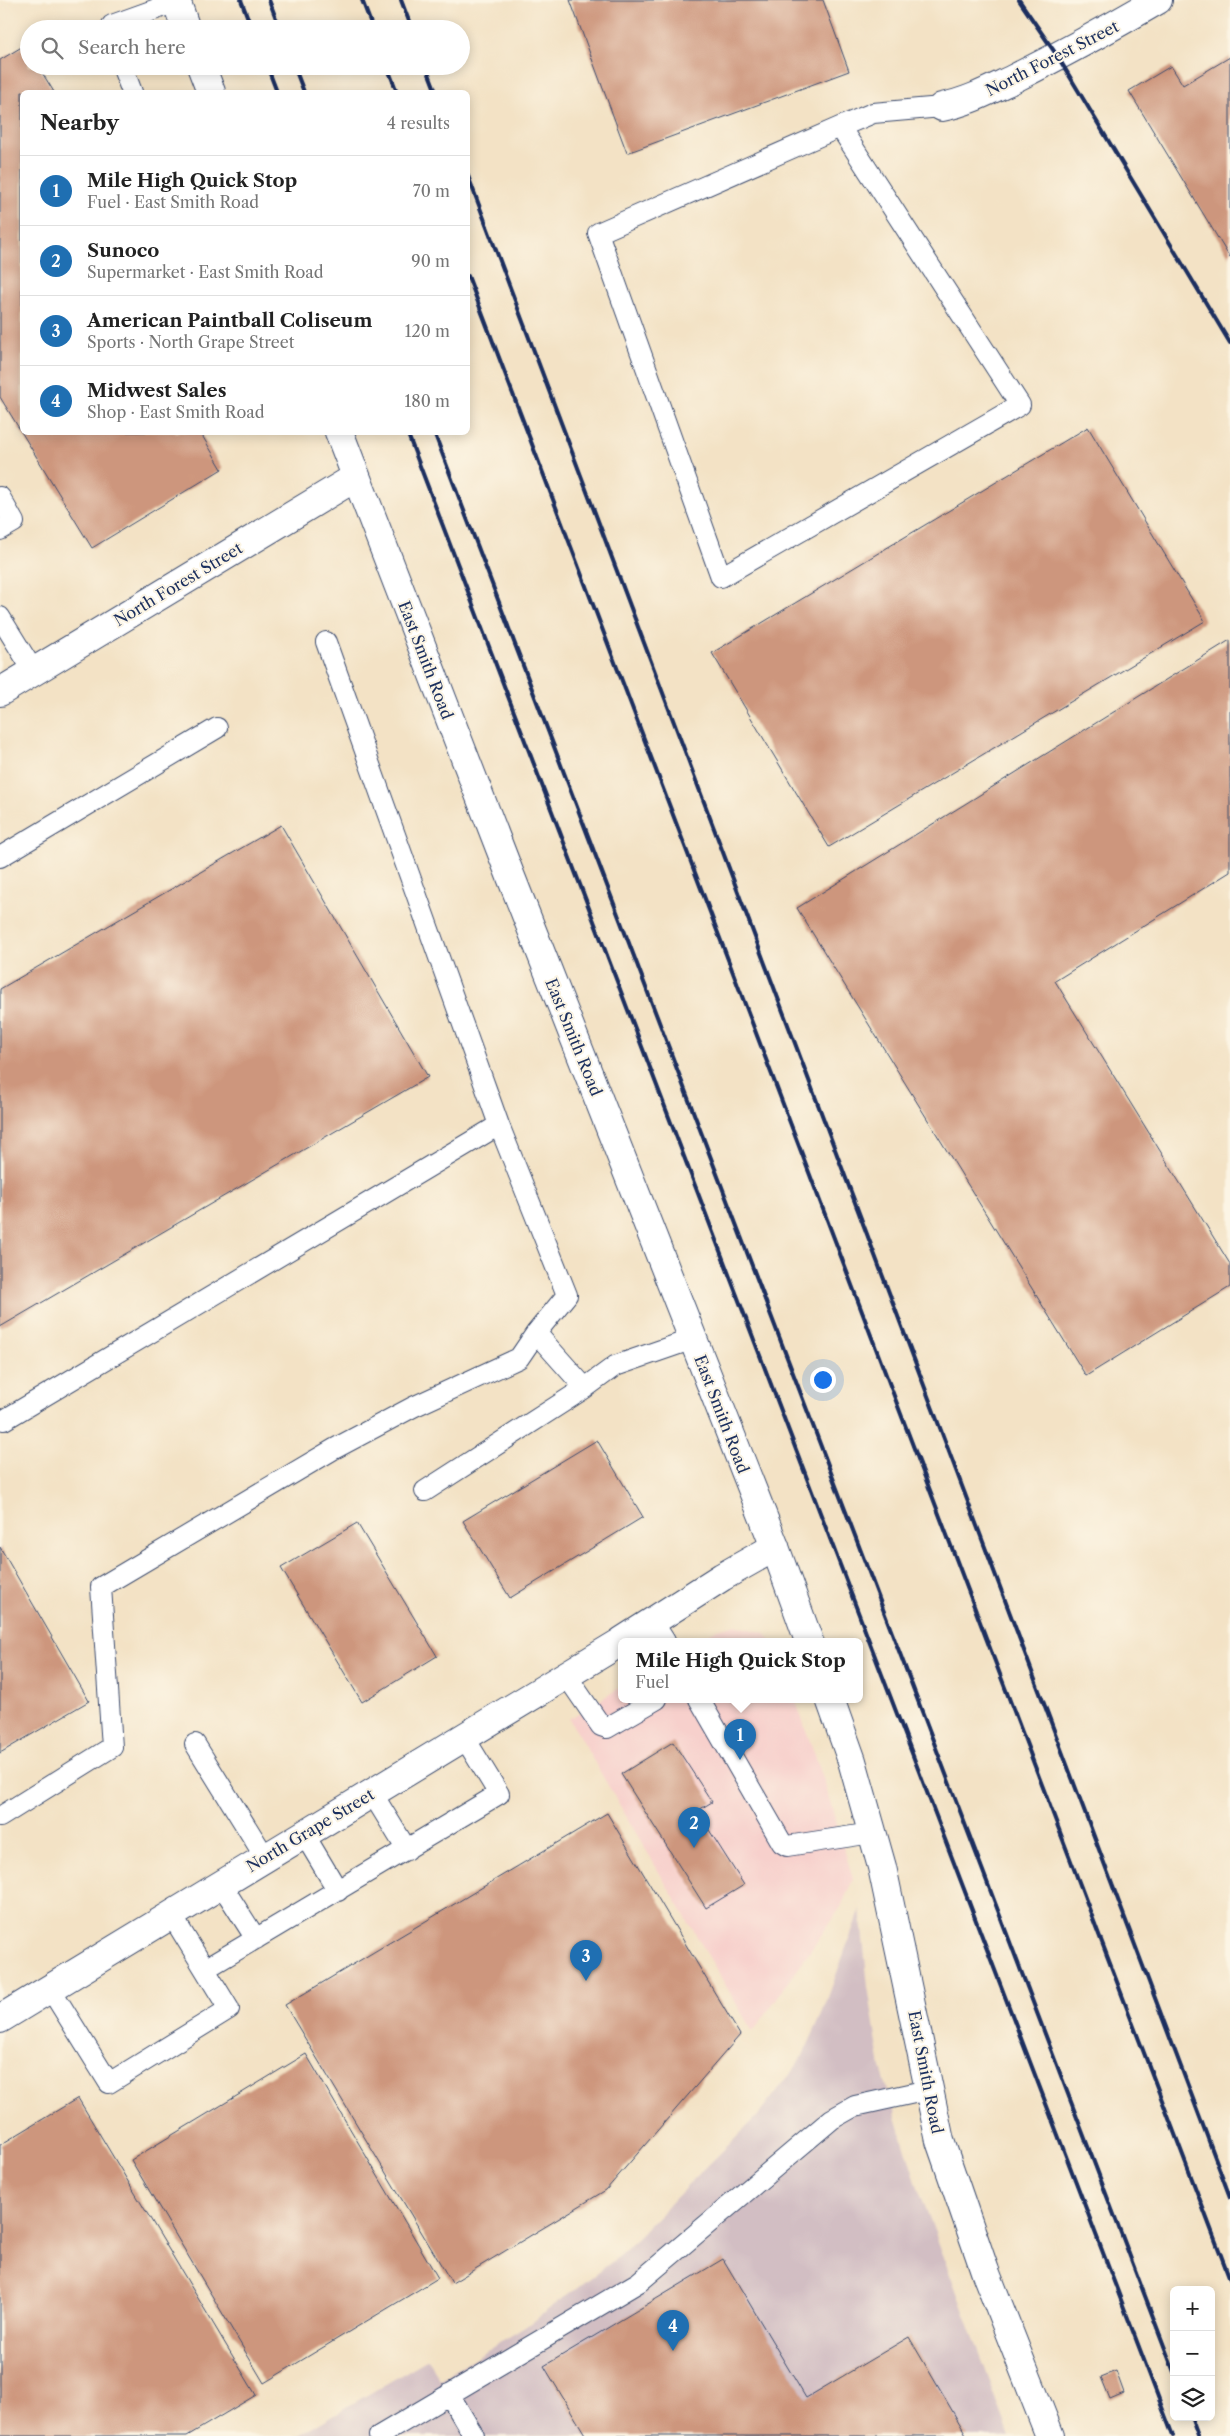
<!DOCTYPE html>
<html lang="en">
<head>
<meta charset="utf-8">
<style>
  body { margin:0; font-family:"Libre Caslon Text",serif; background:#f2f2f2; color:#222 }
  .controls { position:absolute; right:15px; bottom:15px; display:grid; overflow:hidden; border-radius:8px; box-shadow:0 2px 12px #0003 }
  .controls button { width:45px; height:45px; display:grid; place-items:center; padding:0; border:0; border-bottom:1px solid #e0e0e0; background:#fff; color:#222; font:25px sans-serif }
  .you { position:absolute; left:822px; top:1379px; width:18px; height:18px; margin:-12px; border:4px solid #fff; border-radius:50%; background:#1a73e8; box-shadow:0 0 0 8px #1a73e833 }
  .badge { display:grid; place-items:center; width:32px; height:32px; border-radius:50%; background:#1f6fb2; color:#fff; font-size:16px; font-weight:700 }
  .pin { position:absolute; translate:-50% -41px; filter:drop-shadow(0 1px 2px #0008) }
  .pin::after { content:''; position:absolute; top:26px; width:18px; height:15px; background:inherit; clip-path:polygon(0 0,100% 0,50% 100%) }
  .popup { position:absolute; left:618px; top:1638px; width:245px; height:65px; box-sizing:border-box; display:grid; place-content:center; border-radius:8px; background:#fff; filter:drop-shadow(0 1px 4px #0005); font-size:16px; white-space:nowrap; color:#767676 }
  .popup b { font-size:19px; color:#222 }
  .popup::after { content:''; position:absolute; left:50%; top:100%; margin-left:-10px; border:10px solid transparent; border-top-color:#fff }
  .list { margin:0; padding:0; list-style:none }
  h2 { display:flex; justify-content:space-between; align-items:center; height:65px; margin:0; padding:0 20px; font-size:21px }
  h2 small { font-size:16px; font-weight:400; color:#767676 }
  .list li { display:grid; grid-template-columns:32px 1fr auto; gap:15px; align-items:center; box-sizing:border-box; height:70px; padding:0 20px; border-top:1px solid #e0e0e0 }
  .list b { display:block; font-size:19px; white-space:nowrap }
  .list p { margin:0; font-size:16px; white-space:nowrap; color:#767676 }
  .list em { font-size:16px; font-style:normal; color:#767676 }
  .icon { flex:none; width:28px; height:28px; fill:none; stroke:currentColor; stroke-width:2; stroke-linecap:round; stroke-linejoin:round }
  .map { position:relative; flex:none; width:1230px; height:2436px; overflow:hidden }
  .search { position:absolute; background:#fff; box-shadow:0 2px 12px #0003; left:20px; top:20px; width:450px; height:55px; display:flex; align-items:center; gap:12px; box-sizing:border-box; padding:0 18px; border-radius:28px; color:#767676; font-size:19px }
  .panel { position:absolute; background:#fff; box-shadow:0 2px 12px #0003; left:20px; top:90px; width:450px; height:345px; border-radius:8px }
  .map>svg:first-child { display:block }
</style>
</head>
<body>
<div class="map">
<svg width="1230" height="2436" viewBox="0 0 1230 2436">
  <rect width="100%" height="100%" fill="#fcf5e5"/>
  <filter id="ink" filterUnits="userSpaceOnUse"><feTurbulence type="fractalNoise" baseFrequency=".02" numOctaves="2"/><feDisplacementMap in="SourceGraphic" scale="10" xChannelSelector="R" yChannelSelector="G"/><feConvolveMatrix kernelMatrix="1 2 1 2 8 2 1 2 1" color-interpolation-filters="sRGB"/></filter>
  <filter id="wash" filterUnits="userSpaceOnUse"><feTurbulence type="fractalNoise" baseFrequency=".0096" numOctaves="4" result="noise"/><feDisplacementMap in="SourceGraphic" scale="20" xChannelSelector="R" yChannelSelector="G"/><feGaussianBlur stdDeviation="1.12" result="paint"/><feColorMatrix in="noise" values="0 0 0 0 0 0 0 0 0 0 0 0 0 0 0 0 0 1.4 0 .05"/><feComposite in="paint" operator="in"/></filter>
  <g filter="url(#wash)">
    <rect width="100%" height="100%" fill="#f3e2c5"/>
    <path fill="#f7d0cc" d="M734 1625 765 1633 771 1641H698L717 1629Z
      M621 1687V1699H795L824 1781 853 1879 841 1907 753 2032 569 1719Z"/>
    <path fill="#d2bec3" d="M860 1909 868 1987 881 2068 915 2179 1010 2436H298L428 2359 440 2379 525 2327 621 2255 695 2178 757 2117 801 2060 822 2014Z"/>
    <g id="blocks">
      <path fill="#cd967d" d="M570 0H823L849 71 627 153Z
        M25 45 29 51V66H38L54 92H22V432H200L222 469 92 548 0 397V60Z
        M1230 57V258L1129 91 1171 66 1183 85Z
        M1088 427 1205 621 829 847 712 653Z
        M1230 640V872L1055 981 1230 1264V1287L1086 1376 797 908Z
        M281 825 428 1077 0 1327V989Z
        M597 1440 643 1517 510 1598 463 1521Z
        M357 1523 437 1656 362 1702 281 1568Z
        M0 1547 89 1701 0 1753Z
        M673 1742 712 1802 697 1811 744 1885 706 1908 621 1774Z
        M607 1813 740 2035 606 2190 452 2283 285 2005Z
        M306 2054 438 2278 264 2383 131 2160Z
        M78 2098 256 2395 187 2436H0V2145Z
        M723 2259 806 2398 909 2337 967 2436H586L544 2366Z
        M1116 2371 1124 2393 1110 2399 1101 2377Z"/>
    </g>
  </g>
  <g filter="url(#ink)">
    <use href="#blocks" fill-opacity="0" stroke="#3b4a6d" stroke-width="1"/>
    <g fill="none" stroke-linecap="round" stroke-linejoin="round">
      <g stroke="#3b4a6d" stroke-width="22">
        <path id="service" d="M110 29 112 25 176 2
          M122 66 132 92
          M840 127 1020 405 721 577 598 233 840 127 873 113 942 107
          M0 497 14 522 0 530
          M0 617 34 672
          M326 642 499 1125
          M0 857 217 728
          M536 1333 585 1388 615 1366 693 1339
          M425 1491 585 1388
          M653 1622 665 1641
          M566 1675 601 1726 607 1728 657 1699
          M699 1699 782 1843 787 1846 872 1833
          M195 1744 265 1857
          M372 1793 407 1850
          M0 1817 112 1747 101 1587 334 1449 413 1407 519 1358 536 1333 567 1295 499 1125 4 1420
          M304 1834 338 1891
          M221 1884 256 1939
          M205 1969 499 1794 464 1737
          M50 1988 109 2083 229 2009 171 1914
          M449 2394 474 2436
          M379 2436 639 2282 832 2119 855 2106 928 2090"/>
      </g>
      <g stroke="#3b4a6d" stroke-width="30">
        <path id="minor" d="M942 107C968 102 990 90 1013 79 1063 54 1110 28 1158 0
          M0 692 356 477
          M622 1641 722 1577 775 1547
          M0 2019 621 1642"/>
      </g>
      <g stroke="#3b4a6d" stroke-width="30">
        <path id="tertiary" d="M176 0 186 29
          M201 66 211 92
          M339 432 511 877 775 1547 809 1641
          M830 1699 852 1761 882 1867 940 2141 985 2271 1050 2436"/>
      </g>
      <use href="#service" stroke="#fff" stroke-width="20"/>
      <use href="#minor" stroke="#fff" stroke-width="28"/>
      <use href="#tertiary" stroke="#fff" stroke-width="28"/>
      <path stroke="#1b2f5e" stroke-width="4" d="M241 0 252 29
        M269 0 280 29
        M362 0 373 29
        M401 0 412 29
        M1019 0 1058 57 1230 343
        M267 66 277 92
        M294 66 304 92
        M387 66 397 92
        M426 66 436 92
        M468 176 1230 2197
        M468 276 1230 2279
        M407 432 1173 2436
        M434 432 1174 2372
        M1191 2417 1198 2436"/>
    </g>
  </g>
  <g text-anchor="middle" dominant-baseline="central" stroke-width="4" stroke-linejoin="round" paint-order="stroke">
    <g font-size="16" fill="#1b2f5e" stroke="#fcf5e5">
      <text transform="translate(1052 58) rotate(-27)">North Forest Street</text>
      <text transform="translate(178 584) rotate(-31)">North Forest Street</text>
      <text transform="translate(426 660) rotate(69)">East Smith Road</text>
      <text transform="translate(574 1037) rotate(68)">East Smith Road</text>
      <text transform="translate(722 1414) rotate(69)">East Smith Road</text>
      <text transform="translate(310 1830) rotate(-31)">North Grape Street</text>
      <text transform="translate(926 2072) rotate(79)">East Smith Road</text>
    </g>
  </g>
</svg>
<div class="controls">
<button>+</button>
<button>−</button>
<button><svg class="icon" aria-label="layers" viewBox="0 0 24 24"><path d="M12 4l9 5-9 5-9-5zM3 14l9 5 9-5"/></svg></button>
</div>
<div class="you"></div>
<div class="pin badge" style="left:740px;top:1760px">1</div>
<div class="popup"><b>Mile High Quick Stop</b>Fuel</div>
<div class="pin badge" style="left:694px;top:1848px">2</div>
<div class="pin badge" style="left:586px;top:1981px">3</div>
<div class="pin badge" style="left:673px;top:2351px">4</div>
<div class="search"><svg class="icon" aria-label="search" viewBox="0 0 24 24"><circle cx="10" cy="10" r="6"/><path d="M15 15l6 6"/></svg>Search here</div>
<section class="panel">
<h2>Nearby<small>4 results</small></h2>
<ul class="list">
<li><span class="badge">1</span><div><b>Mile High Quick Stop</b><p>Fuel · East Smith Road</p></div><em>70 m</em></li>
<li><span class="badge">2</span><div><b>Sunoco</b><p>Supermarket · East Smith Road</p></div><em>90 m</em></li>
<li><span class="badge">3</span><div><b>American Paintball Coliseum</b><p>Sports · North Grape Street</p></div><em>120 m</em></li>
<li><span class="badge">4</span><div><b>Midwest Sales</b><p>Shop · East Smith Road</p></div><em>180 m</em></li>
</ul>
</section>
</div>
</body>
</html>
